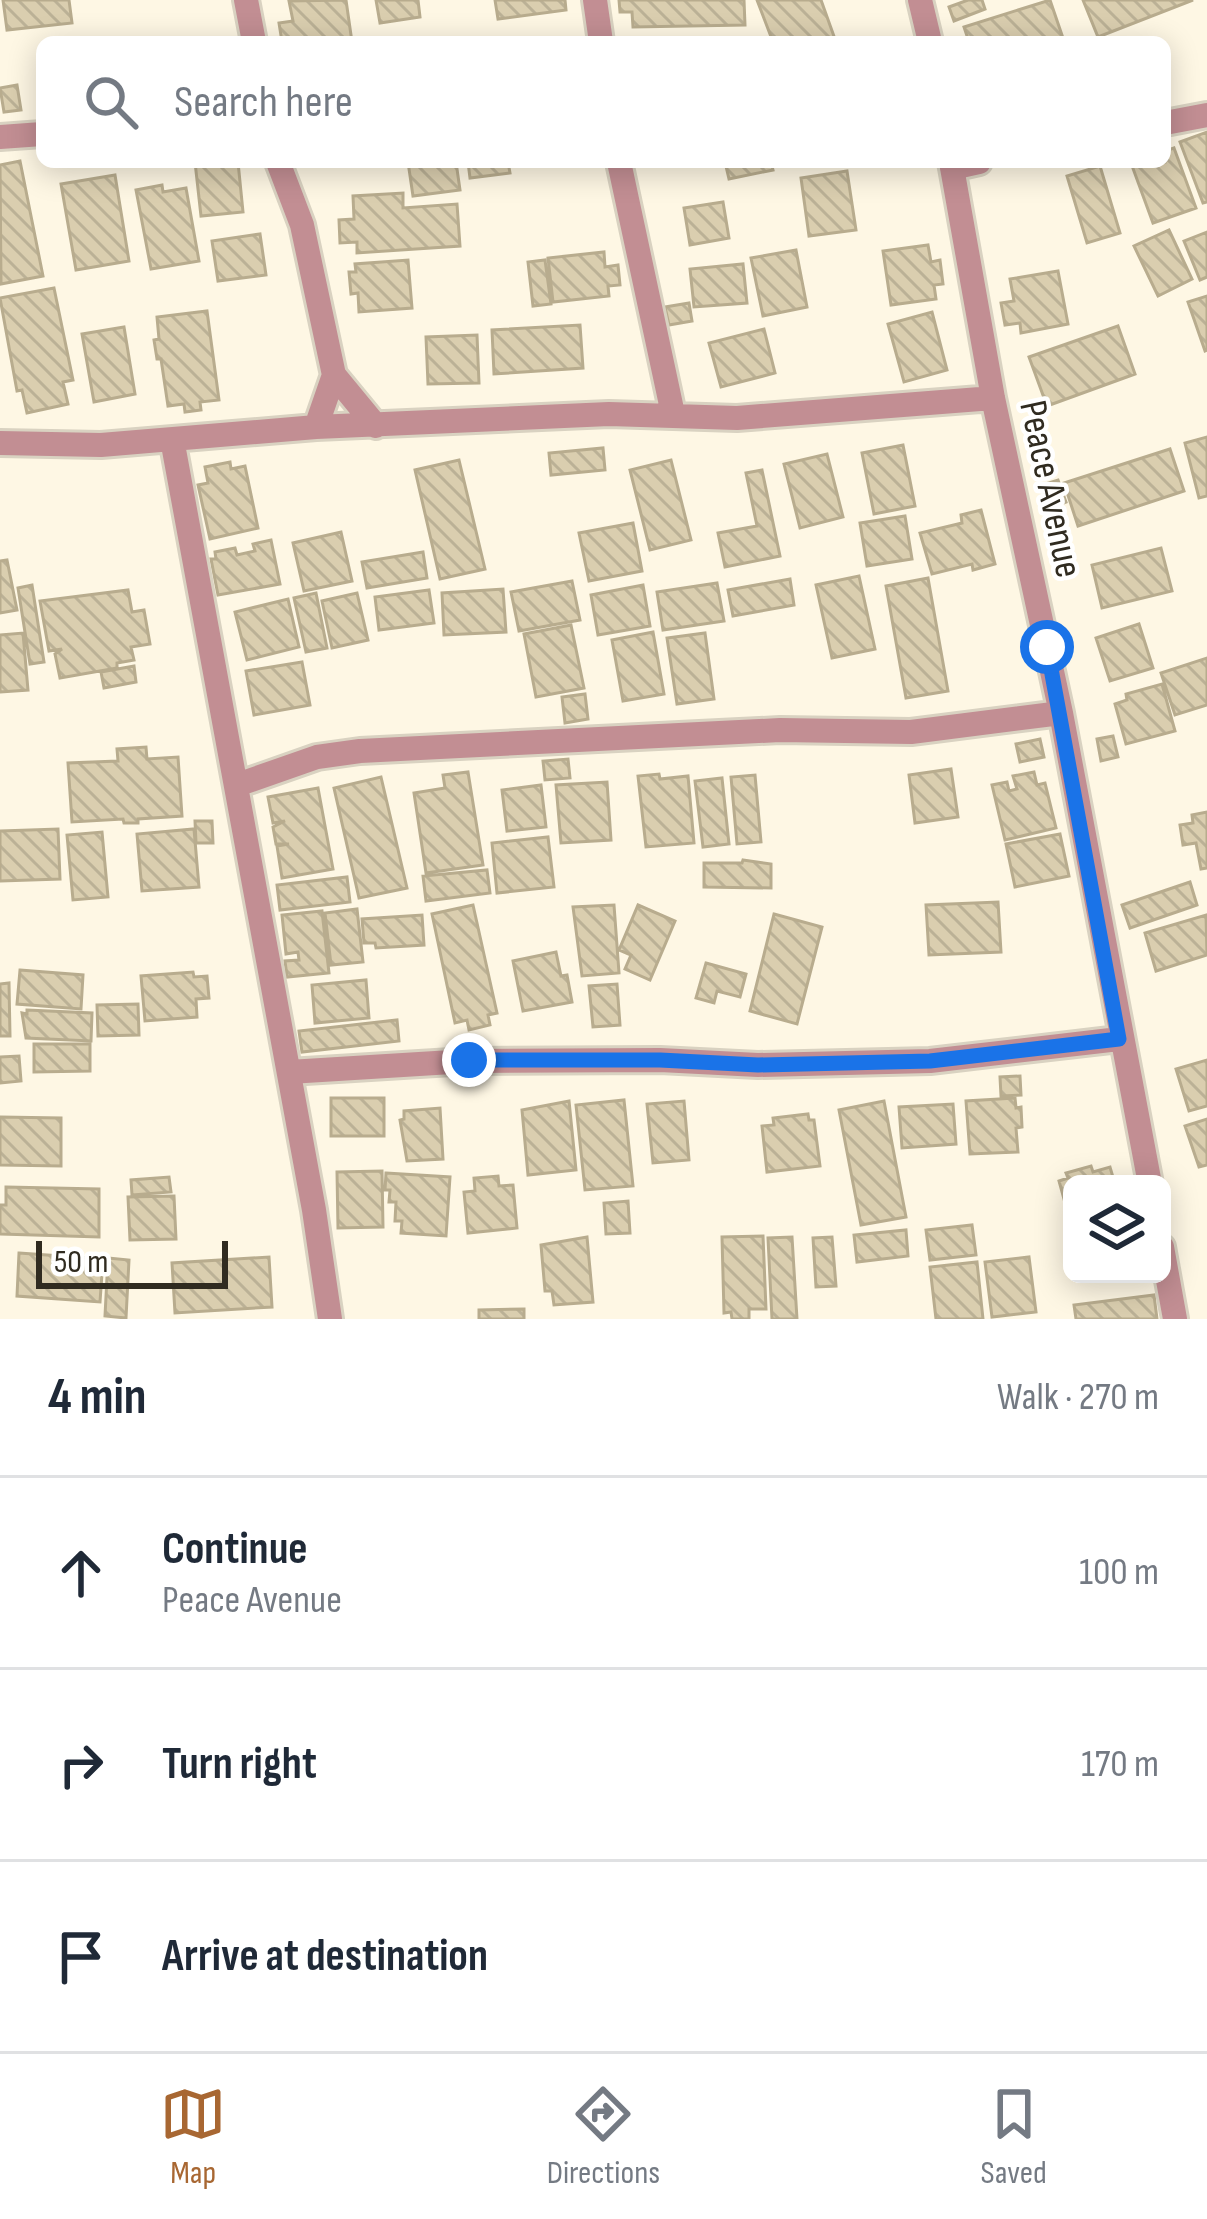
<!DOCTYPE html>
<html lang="en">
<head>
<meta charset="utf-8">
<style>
  body { margin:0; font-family:"Sofia Sans Condensed",sans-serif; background:#f6f6f7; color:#1f2937 }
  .controls { position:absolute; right:36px; bottom:36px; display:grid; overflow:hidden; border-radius:18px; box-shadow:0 6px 30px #0003 }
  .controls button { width:108px; height:108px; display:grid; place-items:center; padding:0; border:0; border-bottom:3px solid #e0e1e3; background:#fff; color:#1f2937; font:60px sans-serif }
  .scale { position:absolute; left:36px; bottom:30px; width:192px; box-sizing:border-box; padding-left:12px; border:6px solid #302b20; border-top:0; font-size:33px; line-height:42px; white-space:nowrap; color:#302b20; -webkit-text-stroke:9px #fff; paint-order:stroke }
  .stop { position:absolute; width:36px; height:36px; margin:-27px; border:9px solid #1a73e8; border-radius:50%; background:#fff }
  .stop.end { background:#1a73e8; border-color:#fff; box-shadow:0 3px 12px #0008 }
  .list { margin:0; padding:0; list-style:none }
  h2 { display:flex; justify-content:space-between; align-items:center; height:156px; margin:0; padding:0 48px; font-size:51px }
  h2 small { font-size:39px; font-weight:400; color:#747a83 }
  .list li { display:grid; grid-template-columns:78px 1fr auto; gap:36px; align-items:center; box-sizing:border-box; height:192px; padding:0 48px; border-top:3px solid #e0e1e3 }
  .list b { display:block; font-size:45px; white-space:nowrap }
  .list p { margin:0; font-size:39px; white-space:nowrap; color:#747a83 }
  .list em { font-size:39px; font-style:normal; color:#747a83 }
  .icon { flex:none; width:66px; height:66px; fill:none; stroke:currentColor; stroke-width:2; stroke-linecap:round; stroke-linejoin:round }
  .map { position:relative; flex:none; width:1207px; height:1319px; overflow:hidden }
  .search { position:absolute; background:#fff; box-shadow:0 6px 30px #0003; left:36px; right:36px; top:36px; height:132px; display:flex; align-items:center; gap:30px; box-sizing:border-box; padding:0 42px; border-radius:18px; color:#747a83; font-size:45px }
  .sheet { height:732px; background:#fff }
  nav { display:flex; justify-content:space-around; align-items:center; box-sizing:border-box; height:168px; border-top:3px solid #e0e1e3; background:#fff; font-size:33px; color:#747a83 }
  nav a { display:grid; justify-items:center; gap:6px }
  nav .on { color:#a86732 }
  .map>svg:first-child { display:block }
</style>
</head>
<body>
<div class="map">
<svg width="1207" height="1319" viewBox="0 0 1207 1319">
  <defs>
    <pattern id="building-back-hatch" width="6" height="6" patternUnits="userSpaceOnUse" patternTransform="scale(3)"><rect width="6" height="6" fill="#daceaf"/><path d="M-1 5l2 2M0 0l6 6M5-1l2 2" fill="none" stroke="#bbb196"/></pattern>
  </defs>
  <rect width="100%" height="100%" fill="#fef7e4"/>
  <path fill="url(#building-back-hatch)" stroke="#b8ac8e" stroke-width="3" d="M3 0H69L72 23 7 30Z
    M346 0 352 42H282L279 23 293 21 289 1Z
    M376 0H418L420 17 380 23Z
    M495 0H565L566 10 498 19Z
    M619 0H744L745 25 633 27 632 12H620Z
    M757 0H821L836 42H773Z
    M968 0H982L985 9 954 21 949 7Z
    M1050 0 1064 41 969 42 964 27Z
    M1083 0H1193L1098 37Z
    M17 85 21 110 4 112 0 88Z
    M1207 132V202L1203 203 1180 142Z
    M1174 148 1196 208 1153 223 1131 163 1165 162V151Z
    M20 161 43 276 1 284 0 165Z
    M195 162H238L243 212 201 216Z
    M408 162H456L460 190 413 196Z
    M468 162H508L510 173 470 178Z
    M725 162H771L773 170 729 179Z
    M1100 166 1120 233 1087 243 1067 176Z
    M847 171 856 230 809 236 801 178Z
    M115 175 129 261 76 270 61 184Z
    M162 185 163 192 186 188 199 261 151 269 136 190Z
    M403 193V208L457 204 460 246 357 253V242L340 243 339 220 354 219 353 196Z
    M723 202 729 238 690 245 684 208Z
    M1169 230 1192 279 1158 296 1134 246Z
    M1207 232V277L1200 280 1184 241Z
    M260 234 266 275 218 281 212 241Z
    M928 245 931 262 940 260 943 284 934 285 936 299 891 305 883 251Z
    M796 250 807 307 763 316 751 258Z
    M604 252 605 267 618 265 620 285 608 286 609 296 553 302 548 258Z
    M408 260 412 308 359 312 358 293 351 294 349 272H356L355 264Z
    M545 260 551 304 533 306 528 262Z
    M743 264 747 303 694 307 690 269Z
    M1058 271 1068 324 1021 333 1020 323 1005 325 1001 303 1014 301 1010 279Z
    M54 288 73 380 63 382 68 404 27 413 22 390 17 391 0 298Z
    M1207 296V350L1205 351 1188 302Z
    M689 303 692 321 669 325 665 307Z
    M207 311 219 400 200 402 201 410 185 412 184 404 168 406 161 359H157L154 340 159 339 157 317Z
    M932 312 947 370 904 382 888 324Z
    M580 325 583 368 494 374 492 330Z
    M1118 326 1135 374 1047 406 1029 357Z
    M124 327 135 394 94 402 82 334Z
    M764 329 775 373 721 387 709 343Z
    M477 335 479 383 428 384 426 337Z
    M1207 437V496L1199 498 1185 443Z
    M903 445 915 506 874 514 862 453Z
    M603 448 605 470 551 475 549 453Z
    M1170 449 1184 491 1078 526 1064 483Z
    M827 454 843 517 800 528 784 464Z
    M459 460 485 569 440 579 415 470Z
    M671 460 691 540 650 550 630 470Z
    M230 462 231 469 245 466 258 528 210 539 198 485 208 483 205 467Z
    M762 470 780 556 725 567 718 533 757 526 746 473Z
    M1058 480 1066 502 1050 508 1042 485Z
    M981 510 995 564 973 570 972 564 932 574 920 533 962 523 961 515Z
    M905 516 912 559 867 566 860 523Z
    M633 523 642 571 589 581 579 533Z
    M341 532 352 581 304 591 293 543Z
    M271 540 280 584 218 595 211 559H216L215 552 235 548 237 555 255 551 253 544Z
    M1161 548 1172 591 1102 608 1092 565Z
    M423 552 427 578 367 588 362 562Z
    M7 560 17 610 0 613V561Z
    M859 576 875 649 832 658 816 585Z
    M928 578 948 691 906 698 886 586Z
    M790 579 794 605 733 616 728 590Z
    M572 581 580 620 519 631 511 592Z
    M717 583 724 621 663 630 657 592Z
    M32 585 44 662 30 664 18 588Z
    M643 585 650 626 598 635 591 595Z
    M503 589 506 632 444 635 442 593Z
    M128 590 132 612 144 610 150 644 131 647 134 660 117 663V668L60 678 55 654 62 649 49 651 40 601Z
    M429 590 434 623 379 630 375 597Z
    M316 593 327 648 306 652 294 598Z
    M357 593 368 640 332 648 322 601Z
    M288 599 299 647 247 660 235 612Z
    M1139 624 1153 668 1110 681 1096 638Z
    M571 625 584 688 536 697 524 634Z
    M653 632 664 694 623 701 612 640Z
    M23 633 28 690 0 692V635Z
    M705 633 714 699 677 704 667 638Z
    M1207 658V705L1175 715 1161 673Z
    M302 662 310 705 254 715 246 671Z
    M134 666 136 682 104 688 101 672Z
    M1162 684 1175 731 1126 744 1115 704 1127 700 1126 694Z
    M585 694 588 719 565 723 562 697Z
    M1113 736 1118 757 1101 761 1097 739Z
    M1040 739 1044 757 1020 762 1016 744Z
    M146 747 147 759 178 757 182 816 138 819V823H124L123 819 72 822 68 763 118 761 117 749Z
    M568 759 570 778 545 780 543 761Z
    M951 769 958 817 915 823 909 775Z
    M468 772 483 865 426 873 414 793 445 788 443 775Z
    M1034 772 1037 785 1045 783 1056 828 1005 840 992 785 1007 782 1009 791 1017 789 1013 776Z
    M659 774 660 779 688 776 694 843 646 847 638 776Z
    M755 775 761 842 737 844 731 777Z
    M381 777 407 888 359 898 334 788Z
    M722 778 729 844 703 847 695 781Z
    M607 782 611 840 561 843 556 785Z
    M541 785 546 827 507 831 502 790Z
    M318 788 333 869 282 878 277 846 289 844H276L273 827 285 821 273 823 268 797Z
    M1207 812V868L1201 869 1196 843 1183 845 1180 825 1193 823 1192 815Z
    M195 821H212L213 843H196Z
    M58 829 60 879 0 881V831Z
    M194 829 199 887 142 891 137 834Z
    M102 832 108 897 73 900 67 835Z
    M1060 834 1069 876 1015 887 1006 844Z
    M548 837 554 887 497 893 492 843Z
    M743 860 771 864V888L704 887V863H742Z
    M487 870 490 893 426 901 423 876Z
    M347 877 350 902 280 910 277 885Z
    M1190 882 1197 905 1130 928 1122 905Z
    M998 902 1001 952 929 955 926 905Z
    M473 905 497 1013 488 1015 490 1025 469 1030 467 1020 455 1023 432 914Z
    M614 905 619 973 582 976 573 907Z
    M638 905 675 921 650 980 625 969 631 955 619 950Z
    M357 909 363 962 331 965 325 913Z
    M322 911 329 973 287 977 285 961 299 960 298 952 286 954 282 915Z
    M774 914 822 927 797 1024 750 1011Z
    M422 915 424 945 376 948 375 943H364L362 919Z
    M1206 915 1207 955 1156 971 1145 933Z
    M556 952 561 976 567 975 572 1002 523 1011 513 961Z
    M706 963 746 974 740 997 717 991 714 1003 696 998Z
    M20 970 83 975 81 1009 17 1004Z
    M193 972 194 977 207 976 209 998 196 999 197 1017 145 1021 141 976Z
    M366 980 369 1018 315 1023 312 985Z
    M9 983 10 1036H0V984Z
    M617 984 620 1025 593 1027 589 986Z
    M138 1004 139 1035 98 1036 97 1005Z
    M27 1010 92 1013 91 1041 26 1038 22 1013 27 1014Z
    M397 1020 399 1041 302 1052 299 1031Z
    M34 1044H90V1071L34 1072Z
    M19 1056 21 1081 0 1083V1057Z
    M1207 1060V1106L1189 1111 1176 1069Z
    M1020 1076 1021 1095 1001 1096 1000 1077Z
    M331 1098H384V1136H331Z
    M1015 1098 1016 1108 1021 1107 1022 1127 1016 1128 1018 1152 970 1154 966 1101Z
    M624 1100 633 1186 585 1190 576 1105Z
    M569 1101 576 1170 528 1175 522 1110Z
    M684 1101 689 1160 653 1163 647 1104Z
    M884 1101 906 1217 861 1225 839 1110Z
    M953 1104 956 1144 902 1148 899 1107Z
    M440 1108 443 1159 407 1161 400 1120 404 1119V1111Z
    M808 1114 809 1120H814L820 1166 767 1172 762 1126 774 1125 773 1118Z
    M0 1117 61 1118V1166L0 1165Z
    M1207 1119V1165L1199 1167 1185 1126Z
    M1091 1166 1093 1172 1110 1167 1115 1184H1072V1208L1067 1210 1059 1181 1068 1178 1066 1173Z
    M382 1171 383 1227 338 1228 337 1172Z
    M386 1173 450 1177 446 1236 401 1233 402 1221H395L396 1202H389L390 1190H385Z
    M498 1176 499 1186 513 1185 517 1228 468 1233 464 1192 475 1191 474 1178Z
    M169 1177 171 1192 132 1195 131 1180Z
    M6 1187 99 1189V1237L0 1234V1205H6Z
    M174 1196 176 1239 130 1240 128 1197Z
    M628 1201 630 1233 606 1234 604 1203Z
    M972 1225 976 1255 930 1260 926 1230Z
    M906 1230 908 1256 857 1262 854 1235Z
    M763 1236 766 1309H749V1319H732L731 1312 724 1313 722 1237Z
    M587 1237 593 1302 554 1305 552 1291H545L541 1245Z
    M792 1237 797 1319H772L768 1238Z
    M832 1237 836 1286 816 1287 813 1238Z
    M19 1253 103 1259 100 1302 17 1296Z
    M269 1257 272 1307 175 1313 172 1263Z
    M1029 1257 1036 1312 992 1317 985 1262Z
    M108 1258 129 1260 126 1318 105 1316Z
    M977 1262 983 1319H936L930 1267Z
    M1154 1295 1157 1319H1076L1074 1305Z
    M524 1309V1319H479V1310Z"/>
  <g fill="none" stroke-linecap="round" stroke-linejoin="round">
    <g stroke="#d9d2c1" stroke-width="30">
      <path id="minor" d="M246 0 254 42
        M595 0 601 42
        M920 0 930 42
        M1165 123 1207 115
        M0 137 42 134
        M278 162 302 225 334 375 376 426
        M619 162 673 414
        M951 162 993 398 1061 713 1150 1184
        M952 168 979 162
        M316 427 334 375
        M172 439 314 1210 330 1319
        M0 443 101 445 316 427 609 414 737 418 993 398
        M237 785 317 757 360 751 780 730 911 732 1061 713
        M289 1072 468 1061 660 1060 758 1065 930 1061 1119 1039
        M1162 1247 1175 1319"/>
    </g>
    <use href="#minor" stroke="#c28e93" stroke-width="24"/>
  </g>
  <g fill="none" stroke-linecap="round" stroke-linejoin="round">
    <path stroke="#1a73e8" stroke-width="15" d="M469 1060H660L758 1065 930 1061 1119 1039 1047 647"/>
  </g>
  <g text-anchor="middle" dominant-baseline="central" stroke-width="9" stroke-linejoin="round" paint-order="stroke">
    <g font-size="39" fill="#302b20" stroke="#fff">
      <text transform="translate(1050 489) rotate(78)">Peace Avenue</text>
    </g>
  </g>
</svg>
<div class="controls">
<button><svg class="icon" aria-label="layers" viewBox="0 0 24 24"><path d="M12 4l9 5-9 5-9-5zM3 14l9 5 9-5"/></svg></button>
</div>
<div class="scale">50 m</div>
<div class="stop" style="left:1047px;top:647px"></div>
<div class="stop end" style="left:469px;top:1060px"></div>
<div class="search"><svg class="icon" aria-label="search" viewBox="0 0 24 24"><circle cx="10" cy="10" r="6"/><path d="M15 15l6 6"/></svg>Search here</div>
</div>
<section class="sheet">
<h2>4 min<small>Walk · 270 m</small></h2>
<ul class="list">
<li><svg class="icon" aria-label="ahead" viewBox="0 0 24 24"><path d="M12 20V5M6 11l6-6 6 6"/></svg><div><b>Continue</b><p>Peace Avenue</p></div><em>100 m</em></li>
<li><svg class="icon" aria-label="right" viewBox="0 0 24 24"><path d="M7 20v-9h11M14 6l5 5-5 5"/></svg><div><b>Turn right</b></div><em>170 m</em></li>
<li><svg class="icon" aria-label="arrive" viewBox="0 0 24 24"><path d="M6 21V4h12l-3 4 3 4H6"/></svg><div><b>Arrive at destination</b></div></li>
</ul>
</section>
<nav>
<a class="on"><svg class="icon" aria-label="map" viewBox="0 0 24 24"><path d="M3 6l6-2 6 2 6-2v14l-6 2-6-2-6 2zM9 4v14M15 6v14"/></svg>Map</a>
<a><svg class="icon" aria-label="directions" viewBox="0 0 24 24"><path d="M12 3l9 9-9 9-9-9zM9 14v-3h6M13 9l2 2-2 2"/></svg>Directions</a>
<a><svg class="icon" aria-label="saved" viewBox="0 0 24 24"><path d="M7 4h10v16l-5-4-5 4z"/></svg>Saved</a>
</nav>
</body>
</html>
